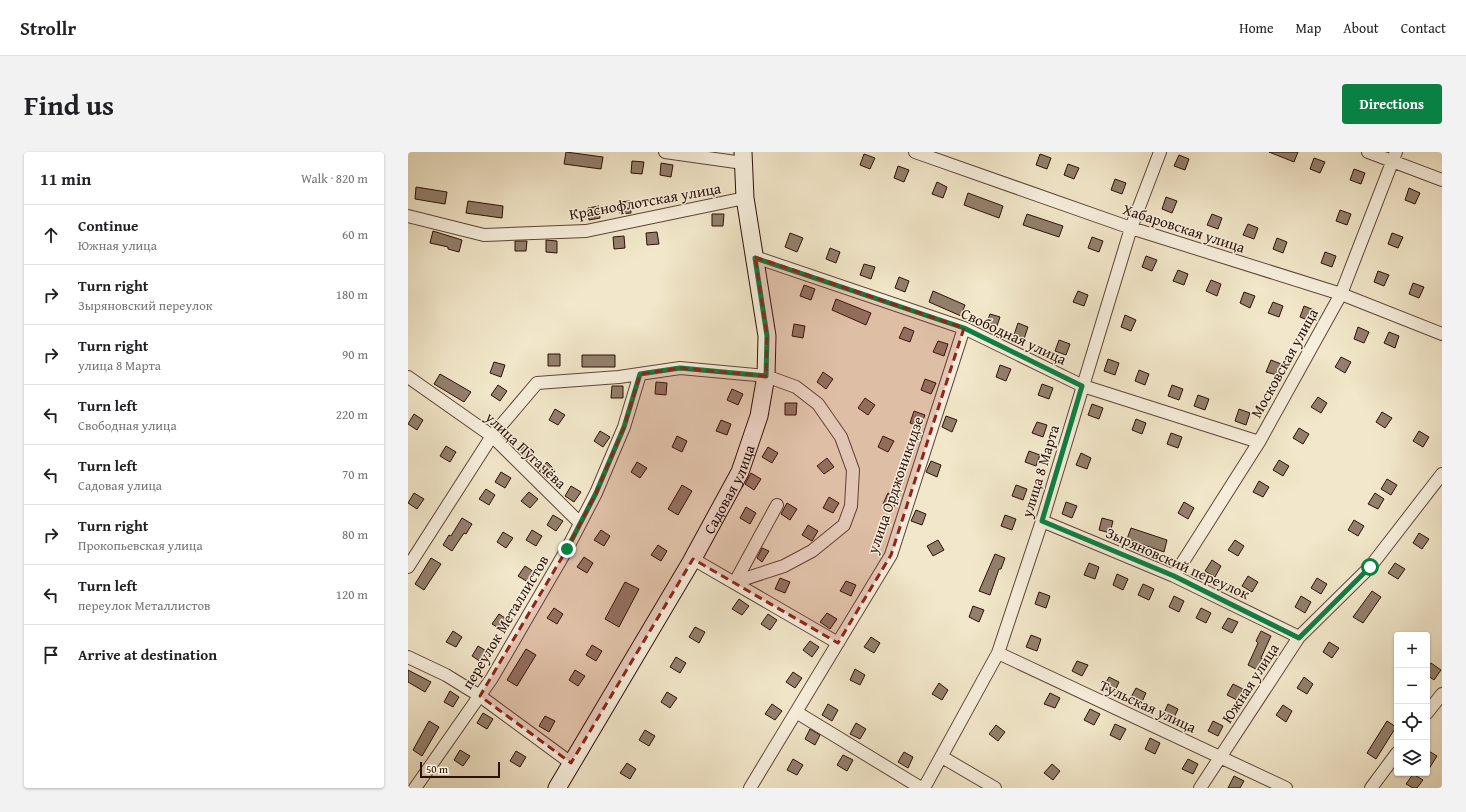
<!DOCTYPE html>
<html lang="en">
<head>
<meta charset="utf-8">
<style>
  body { margin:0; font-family:"Gentium Book Plus",serif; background:#f2f2f2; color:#202124 }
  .controls { position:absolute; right:12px; bottom:12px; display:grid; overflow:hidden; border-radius:4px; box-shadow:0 1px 3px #0004 }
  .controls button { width:36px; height:36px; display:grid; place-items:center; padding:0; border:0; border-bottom:1px solid #e0e0e0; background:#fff; color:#202124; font:20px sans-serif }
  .scale { position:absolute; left:12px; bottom:10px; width:80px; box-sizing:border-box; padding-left:4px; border:2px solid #2c1107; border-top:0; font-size:11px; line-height:14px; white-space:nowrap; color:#2c1107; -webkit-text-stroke:3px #f7efdd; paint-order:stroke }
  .stop { position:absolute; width:12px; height:12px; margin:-9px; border:3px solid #0b8043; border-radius:50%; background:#fff }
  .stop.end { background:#0b8043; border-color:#fff; box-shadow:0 1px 4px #0008 }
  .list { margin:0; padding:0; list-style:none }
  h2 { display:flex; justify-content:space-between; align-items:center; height:52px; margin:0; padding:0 16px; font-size:17px }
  h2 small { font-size:13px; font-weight:400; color:#757577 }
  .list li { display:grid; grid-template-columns:26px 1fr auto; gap:12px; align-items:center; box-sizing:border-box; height:60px; padding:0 16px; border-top:1px solid #e0e0e0 }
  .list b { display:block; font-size:15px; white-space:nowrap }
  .list p { margin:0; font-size:13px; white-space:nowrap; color:#757577 }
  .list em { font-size:13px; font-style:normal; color:#757577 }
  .icon { flex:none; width:22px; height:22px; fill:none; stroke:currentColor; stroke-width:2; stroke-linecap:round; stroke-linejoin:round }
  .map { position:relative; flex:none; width:1034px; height:636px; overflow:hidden; border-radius:4px }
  header { display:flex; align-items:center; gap:24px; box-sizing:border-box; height:56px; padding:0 20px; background:#fff; border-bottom:1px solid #e0e0e0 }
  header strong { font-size:19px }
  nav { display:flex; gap:22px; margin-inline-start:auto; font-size:14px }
  .intro { display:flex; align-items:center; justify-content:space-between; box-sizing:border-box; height:96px; padding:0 24px }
  h1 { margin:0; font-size:28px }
  .button { padding:10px 18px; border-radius:4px; background:#0b8043; color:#fff; font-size:14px; font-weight:700 }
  main { display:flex; gap:24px; padding:0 24px }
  aside { flex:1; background:#fff; border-radius:4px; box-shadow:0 1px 3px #0004 }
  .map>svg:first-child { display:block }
</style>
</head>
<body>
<header>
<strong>Strollr</strong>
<nav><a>Home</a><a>Map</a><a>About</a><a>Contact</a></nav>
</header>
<div class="intro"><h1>Find us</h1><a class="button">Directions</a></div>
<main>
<aside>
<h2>11 min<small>Walk · 820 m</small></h2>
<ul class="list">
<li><svg class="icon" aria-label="ahead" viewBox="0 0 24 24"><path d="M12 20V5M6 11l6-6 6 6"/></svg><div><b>Continue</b><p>Южная улица</p></div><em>60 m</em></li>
<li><svg class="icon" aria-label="right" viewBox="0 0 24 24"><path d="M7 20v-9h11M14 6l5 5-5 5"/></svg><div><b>Turn right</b><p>Зыряновский переулок</p></div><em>180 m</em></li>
<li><svg class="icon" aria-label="right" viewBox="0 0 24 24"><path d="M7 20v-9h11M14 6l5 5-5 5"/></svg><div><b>Turn right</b><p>улица 8 Марта</p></div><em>90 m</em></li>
<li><svg class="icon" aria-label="left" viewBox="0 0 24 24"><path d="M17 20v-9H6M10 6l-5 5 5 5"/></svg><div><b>Turn left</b><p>Свободная улица</p></div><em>220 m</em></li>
<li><svg class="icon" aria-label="left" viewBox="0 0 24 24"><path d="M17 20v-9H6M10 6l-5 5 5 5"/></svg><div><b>Turn left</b><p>Садовая улица</p></div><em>70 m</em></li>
<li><svg class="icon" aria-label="right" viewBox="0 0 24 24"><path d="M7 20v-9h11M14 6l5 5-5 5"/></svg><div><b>Turn right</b><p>Прокопьевская улица</p></div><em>80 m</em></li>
<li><svg class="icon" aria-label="left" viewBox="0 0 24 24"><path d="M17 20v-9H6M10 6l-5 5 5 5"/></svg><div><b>Turn left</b><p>переулок Металлистов</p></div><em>120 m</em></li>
<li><svg class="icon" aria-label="arrive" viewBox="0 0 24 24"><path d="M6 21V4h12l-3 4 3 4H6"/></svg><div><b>Arrive at destination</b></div></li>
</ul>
</aside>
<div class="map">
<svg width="1034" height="636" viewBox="0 0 1034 636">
  <rect width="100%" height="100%" fill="#f2e7ca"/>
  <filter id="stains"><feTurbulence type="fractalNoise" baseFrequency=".005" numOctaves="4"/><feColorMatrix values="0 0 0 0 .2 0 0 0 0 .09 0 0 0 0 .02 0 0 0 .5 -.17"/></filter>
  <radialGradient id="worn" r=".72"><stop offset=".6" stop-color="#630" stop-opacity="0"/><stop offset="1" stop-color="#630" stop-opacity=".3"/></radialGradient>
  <path fill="#93806c" stroke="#2c1107" d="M158 0 195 5 193 17 156 12Z
    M861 0H890L886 10Z
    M456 2 467 6 462 17 452 13Z
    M632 2 643 6 639 17 628 13Z
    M771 3 781 7 777 18 766 14Z
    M906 6 917 10 912 21 902 17Z
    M224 9 236 10 234 22 223 21Z
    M253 11 265 13 263 25 252 23Z
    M660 12 671 16 666 27 656 23Z
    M490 14 501 18 496 30 486 26Z
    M946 17 957 21 953 32 942 28Z
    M707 27 718 31 714 42 703 38Z
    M529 30 539 35 535 46 524 42Z
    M8 35 39 40 37 52 7 47Z
    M1001 36 1012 41 1007 52 997 48Z
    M560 41 595 54 591 66 556 53Z
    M758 45 769 49 764 61 754 57Z
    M60 49 95 54 94 66 58 61Z
    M222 49 223 61 212 62 211 50Z
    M191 54 192 66 181 68 180 56Z
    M932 58 943 62 939 73 928 69Z
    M304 62H316L315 74H304Z
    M619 62 655 74 651 85 615 73Z
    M804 62 814 66 810 77 799 73Z
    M840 72 850 76 846 87 835 83Z
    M25 79 54 88 51 100 40 97V95L22 91Z
    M249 80 251 92 239 93 238 81Z
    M382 81 395 86 389 100 377 95Z
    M984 81 995 85 990 96 980 92Z
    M216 84 217 96 206 97 205 85Z
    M684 85 695 89 691 100 680 96Z
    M869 86 879 90 875 101 865 97Z
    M138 88 149 89V101L138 100Z
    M107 89H119L118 99H107Z
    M422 96 432 100 428 111 418 107Z
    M917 100 928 104 924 115 913 111Z
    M738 104 749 108 744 119 734 115Z
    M456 112 467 115 463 127 452 123Z
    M770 118 780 122 776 133 765 129Z
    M970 119 981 123 976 134 966 130Z
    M491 125 501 129 497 140 487 136Z
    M803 128 813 132 809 144 798 139Z
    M1005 131 1016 135 1011 146 1001 142Z
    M396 133 407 137 403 148 392 144Z
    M525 139 557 153 553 164 521 150Z
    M670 139 680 143 676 154 665 150Z
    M836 140 847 144 842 156 832 151Z
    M428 147 463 161 458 173 424 158Z
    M865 150 875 154 871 165 860 161Z
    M896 154 906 158 902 169 892 165Z
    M582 162 592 165 588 177 578 173Z
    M717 163 728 168 723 179 713 175Z
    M610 171 620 175 616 187 606 183Z
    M386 172 397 174 395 186 384 184Z
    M496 175 506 179 502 190 491 186Z
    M950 175 961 180 956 191 946 187Z
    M981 180 991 184 987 196 976 191Z
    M651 188 662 192 658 203 647 199Z
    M530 189 540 192 536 204 525 200Z
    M140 202H152V214H140Z
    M174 203H207V215H174Z
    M933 205 943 210 937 221 927 215Z
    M700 207 711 211 707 223 696 219Z
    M863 208 873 212 869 223 858 220Z
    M86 210 97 213 93 225 82 221Z
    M592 213 603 217 598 229 588 225Z
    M731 218 741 222 737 233 727 229Z
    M415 220 425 227 418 237 409 230Z
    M32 222 63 240 56 250 26 232Z
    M517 227 528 231 523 242 513 238Z
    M248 230 259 231 258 243 247 242Z
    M634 232 645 236 641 247 630 243Z
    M90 233 99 239 92 249 83 243Z
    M764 233 775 237 771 248 760 244Z
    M204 234H215V246H203Z
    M324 237 335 242 330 253 319 248Z
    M790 243 801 247 797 258 786 254Z
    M910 245 919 251 913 261 903 255Z
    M457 246 467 253 460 263 450 256Z
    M377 251H389L388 263H377Z
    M684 252 695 256 691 267 680 263Z
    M147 257 157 263 150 273 141 268Z
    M831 257 842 261 838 273 827 269Z
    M506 259 517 263 512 275 502 271Z
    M974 260 984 266 977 276 968 270Z
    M6 262 15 268 9 278 0 272Z
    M538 264 549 268 544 280 534 275Z
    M728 267 738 271 734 282 724 278Z
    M313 268 323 272 319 283 308 279Z
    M629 270 639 273 635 285 624 281Z
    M891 276 901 282 895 292 885 286Z
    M192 279 202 285 195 295 186 289Z
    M1011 279 1021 285 1015 295 1005 289Z
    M763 281 774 285 770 296 759 292Z
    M269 284 279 289 274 300 264 295Z
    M475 284 486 289 480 300 470 295Z
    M118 292 126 300 119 308 111 300Z
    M38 294 48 300 42 310 32 304Z
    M360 295 370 301 364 311 354 305Z
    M621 299 632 303 628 314 617 310Z
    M673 301 683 306 679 317 668 313Z
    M419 306 426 315 416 322 409 314Z
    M871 308 881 314 875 324 865 318Z
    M523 309 533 313 529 325 518 320Z
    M139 310 147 318 139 327 131 319Z
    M229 310 239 316 232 326 223 320Z
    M93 320 103 326 97 336 87 330Z
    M343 321 353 327 346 338 337 332Z
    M979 327 989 333 983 343 973 337Z
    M851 329 861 335 855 345 845 340Z
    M274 333 284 339 270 363 260 357Z
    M608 333 619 337 615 348 604 344Z
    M163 334 173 340 166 350 157 344Z
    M78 337 87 343 81 353 71 347Z
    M121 340 130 347 122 356 113 349Z
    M6 341 16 347 9 357 0 351Z
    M480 341 491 345 485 356 475 352Z
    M967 341 976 347 970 357 960 352Z
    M421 345 431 351 425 361 415 356Z
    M658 350 669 354 664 366 654 362Z
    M776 350 786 356 780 367 770 361Z
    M379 351 389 357 382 368 373 362Z
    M338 355 348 361 342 372 332 366Z
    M508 358 518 362 514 373 503 369Z
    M145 363 155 369 148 379 139 373Z
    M597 363 608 367 604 378 593 374Z
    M54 366 64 372 58 382 56 381 44 399 35 393 41 383 43 384Z
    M694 366 705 369 702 381 691 378Z
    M946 368 956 374 950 384 940 378Z
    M400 373 410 379 404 389 394 383Z
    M723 376 759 388 756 400 719 387Z
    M124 378 134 384 128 394 118 388Z
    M193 378 202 384 196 394 186 388Z
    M95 380 105 386 98 396 89 390Z
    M1011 381 1021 387 1014 397 1005 391Z
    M530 388 536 398 525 404 519 394Z
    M827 388 836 394 830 404 820 398Z
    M250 393 259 399 253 409 243 403Z
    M354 396 361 399 354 410 349 406Z
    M587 402 597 406 593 417H591L582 443 571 439Z
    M176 405 185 411 179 421 169 415Z
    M23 406 33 412 16 438 7 432Z
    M804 408 813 414 807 425 797 419Z
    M681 411 691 415 687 427 676 423Z
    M987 411 997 417 990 427 980 421Z
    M117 414 126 420 120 430 110 424Z
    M709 422 720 427 715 438 705 433Z
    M840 424 850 430 844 440 834 434Z
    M372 426 382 430 377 441 367 437Z
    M909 426 919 432 913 442 903 436Z
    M438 429 448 433 443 444 432 439Z
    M217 430 231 437 211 475 197 467Z
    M735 432 746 437 741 448 730 443Z
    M964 439 973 445 955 471 945 465Z
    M631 440 642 444 638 456 627 452Z
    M766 444 776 449 771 460 761 455Z
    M893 444 903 450 897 461 887 455Z
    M331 447 341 454 334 463 324 457Z
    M565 454 576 458 571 470 561 465Z
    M146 456 155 462 149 472 139 466Z
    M793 456 803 461 798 471 788 466Z
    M419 461 429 467 422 477 412 470Z
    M91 462 100 468 94 478 84 472Z
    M360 462 369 468 362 478 353 472Z
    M820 466 830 470 824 481 814 476Z
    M287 475 297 480 291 491 281 485Z
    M45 479 54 485 48 495 38 490Z
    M853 479 863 484 853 506 855 507 850 518 840 513 850 491 848 489Z
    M623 483 633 487 629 499 618 495Z
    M463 485 472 491 466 501 456 495Z
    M402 489 411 495 404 505 395 498Z
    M921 490 931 496 924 506 915 500Z
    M184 493 194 499 188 509 178 503Z
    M70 494 80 500 73 510 64 504Z
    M118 497 128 503 109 534 99 528Z
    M268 505 278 511 272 521 262 515Z
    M669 509 680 513 674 524 664 519Z
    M1023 511 1033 518 1026 528 1019 523V518Z
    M447 517 457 523 452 533 442 528Z
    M0 518 23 530 17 540 0 530Z
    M167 518 177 524 170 534 161 528Z
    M385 520 394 526 387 536 378 530Z
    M701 525 711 530 706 541 695 536Z
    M896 525 905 532 899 542 889 536Z
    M531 531 540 538 534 548 524 542Z
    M825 532 835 537 829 548 819 543Z
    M728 536 738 541 733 552 722 547Z
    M42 539 51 545 45 555 36 550Z
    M259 540 269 546 262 556 253 550Z
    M642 541 652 546 647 556 636 552Z
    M364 552 374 559 367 568 357 562Z
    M420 552 430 558 424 569 414 563Z
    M760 552 770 557 765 568 755 563Z
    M875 553 884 559 878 570 868 563Z
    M682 557 692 562 686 573 676 568Z
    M75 561 85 567 79 577 69 571Z
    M137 564 147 569 141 580 131 574Z
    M21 569 31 575 14 604 5 598Z
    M805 569 815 574 810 584 800 579Z
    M979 569 988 575 968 607 959 601Z
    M448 571 458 577 452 587 442 582Z
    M707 572 718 577 712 588 702 583Z
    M588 573 597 580 590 589 581 582Z
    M402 577 412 583 407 593 397 587Z
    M237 578 247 584 241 594 231 588Z
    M742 586 752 591 747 602 737 597Z
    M52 598 62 604 55 614 46 608Z
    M1019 598 1029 604 1019 620Z
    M108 599 118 605 112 615 102 609Z
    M496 600 505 605 500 616 490 610Z
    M435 603 445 608 439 619 429 613Z
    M385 607 395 613 389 623 379 618Z
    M780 607 790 612 785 622 774 617Z
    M219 611 228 617 222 627 212 621Z
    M644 612 652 619 645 628 636 621Z
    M1005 622 1015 628 1009 636H1005L998 632Z
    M826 624 836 629 832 636H820Z"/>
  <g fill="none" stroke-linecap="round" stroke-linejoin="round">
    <g stroke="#5e4638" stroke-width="14">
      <path id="street" d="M257 0 335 11
        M507 0 723 76 933 142 1034 182
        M960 0 1034 28
        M0 64 76 83 178 79 337 46
        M347 105 556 176 675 234 851 290
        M0 225 84 284 172 371
        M634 369 766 424 891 485
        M285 407 430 491
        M0 415 84 284 129 231 211 225 272 216 358 224 388 235 410 252 433 285 445 318 443 354 436 373 404 399 376 414 327 430
        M766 424 851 290 933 142 988 0
        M327 430 369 353
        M590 501 878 636
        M0 505 38 523 72 544 163 611
        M388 560 513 636
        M1019 561 1034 542
        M534 605 587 636
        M7 636 84 526 159 397 188 341 216 275 232 222
        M342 636 483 403 556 176
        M516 636 590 501 634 369 723 76 752 0
        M792 636 891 485 962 415 1034 322
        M963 636 989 601"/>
    </g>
    <g stroke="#2c1107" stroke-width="19">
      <g id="secondary">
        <path id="s1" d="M149 636 283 410 332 320 351 264 358 224 359 184 337 46 335 0"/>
      </g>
    </g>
    <use href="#street" stroke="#f7efdd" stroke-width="12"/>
    <use href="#secondary" stroke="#f7efdd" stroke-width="17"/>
  </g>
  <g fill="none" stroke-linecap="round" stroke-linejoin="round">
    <path stroke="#0b8043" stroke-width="5" d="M159 397 188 341 216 275 232 222 272 216 358 224 359 184 347 106 556 176 674 234 634 369 766 424 891 486 962 415"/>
  </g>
  <path fill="#8f2418" fill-opacity="0.2" stroke="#8f2418" stroke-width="3" stroke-dasharray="8 5" stroke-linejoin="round" d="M347 105 556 176 483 403 430 491 285 407 163 611 72 544 159 397 188 341 216 275 232 222 272 216 358 224 359 184Z"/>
  <g text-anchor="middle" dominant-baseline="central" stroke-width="3" stroke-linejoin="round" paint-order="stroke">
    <g font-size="15" fill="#2c1107" stroke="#f7efdd">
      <text transform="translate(237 49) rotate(-10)">Краснофлотская улица</text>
      <text transform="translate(776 76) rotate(18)">Хабаровская улица</text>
      <text transform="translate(606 184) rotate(25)">Свободная улица</text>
      <text transform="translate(876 211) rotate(-61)">Московская улица</text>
      <text transform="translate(118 298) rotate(43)">улица Пугачёва</text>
      <text transform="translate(632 319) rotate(-73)">улица 8 Марта</text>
      <text transform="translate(487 333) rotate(-71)">улица Орджоникидзе</text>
      <text stroke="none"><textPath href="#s1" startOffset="345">Садовая улица</textPath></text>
      <text transform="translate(770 411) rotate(24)">Зыряновский переулок</text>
      <text transform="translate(97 470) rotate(-59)">переулок Металлистов</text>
      <text transform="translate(842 531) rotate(-57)">Южная улица</text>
      <text transform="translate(740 554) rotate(25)">Тульская улица</text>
    </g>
  </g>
  <rect width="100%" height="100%" filter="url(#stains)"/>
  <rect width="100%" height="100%" fill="url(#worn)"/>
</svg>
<div class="controls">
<button>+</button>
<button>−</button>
<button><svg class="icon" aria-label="locate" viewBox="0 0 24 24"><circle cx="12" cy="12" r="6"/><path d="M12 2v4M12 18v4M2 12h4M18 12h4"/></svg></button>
<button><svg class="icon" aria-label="layers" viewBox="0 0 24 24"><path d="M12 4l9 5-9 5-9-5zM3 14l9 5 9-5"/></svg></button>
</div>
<div class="scale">50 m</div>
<div class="stop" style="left:962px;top:415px"></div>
<div class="stop end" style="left:159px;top:397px"></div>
</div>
</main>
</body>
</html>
